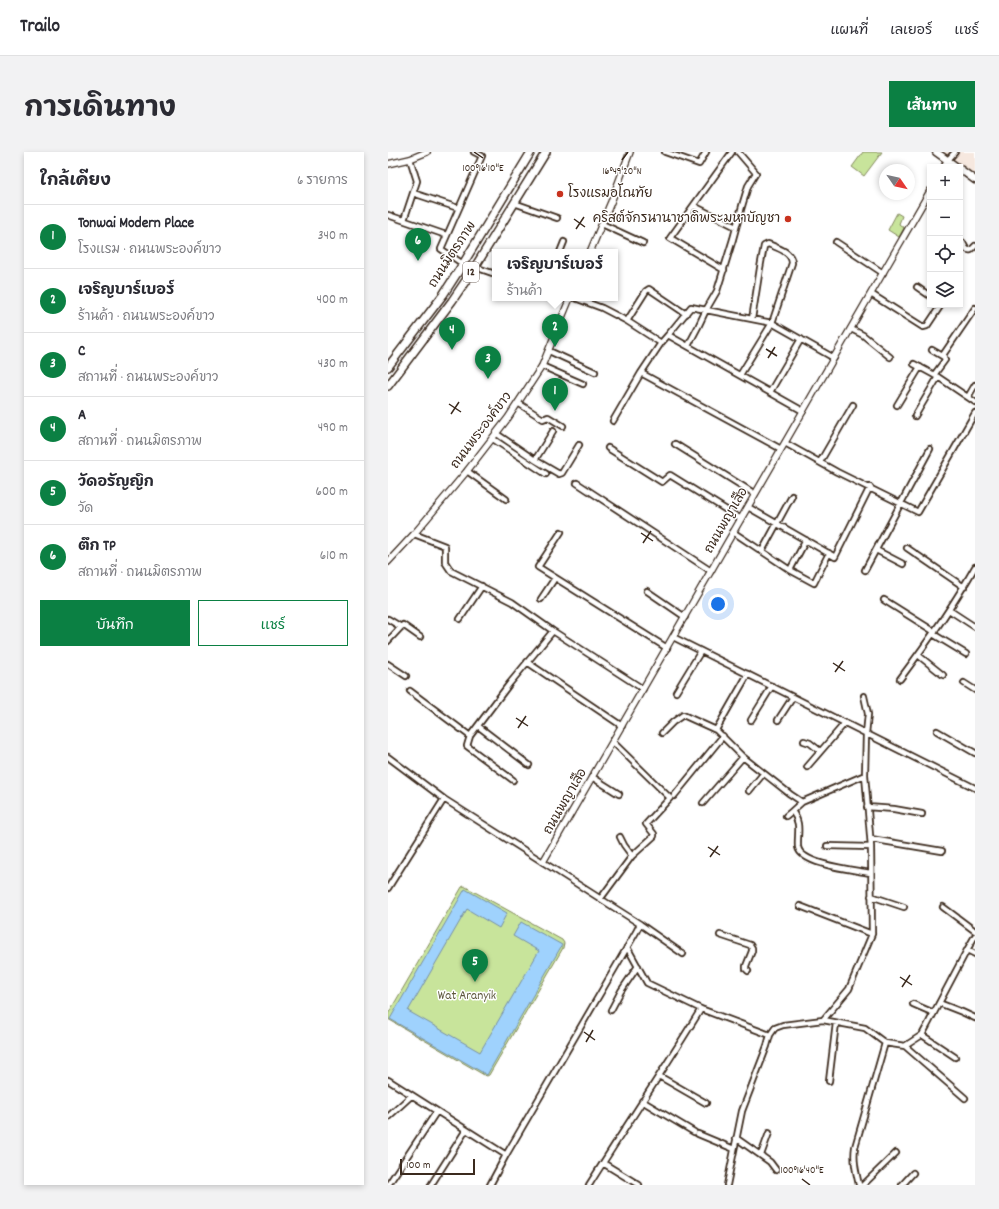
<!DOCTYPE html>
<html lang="th">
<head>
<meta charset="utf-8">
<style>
  body { margin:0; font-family:Dekko,"Playpen Sans Thai",sans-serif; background:#f2f2f3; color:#2b2b33 }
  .controls { position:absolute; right:12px; top:12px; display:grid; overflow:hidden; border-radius:0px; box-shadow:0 2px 6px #0003 }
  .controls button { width:36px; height:36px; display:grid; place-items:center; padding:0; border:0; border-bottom:1px solid #e1e1e2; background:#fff; color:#2b2b33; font:20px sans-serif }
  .compass { position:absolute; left:491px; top:12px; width:36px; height:36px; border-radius:50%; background:#fff; box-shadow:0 2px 6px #0003; rotate:124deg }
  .scale { position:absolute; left:12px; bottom:10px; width:75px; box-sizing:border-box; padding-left:4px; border:2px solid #3b2a1e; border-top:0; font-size:11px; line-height:14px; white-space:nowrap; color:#3b2a1e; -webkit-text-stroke:3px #fff; paint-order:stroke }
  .you { position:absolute; left:330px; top:452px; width:14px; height:14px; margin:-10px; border:3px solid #fff; border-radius:50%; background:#1a73e8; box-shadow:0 0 0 6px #1a73e833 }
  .badge { display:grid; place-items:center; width:26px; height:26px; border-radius:50%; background:#0b8043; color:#fff; font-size:13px; font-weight:700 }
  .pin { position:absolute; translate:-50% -33px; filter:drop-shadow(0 1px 2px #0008) }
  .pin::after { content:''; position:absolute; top:21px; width:14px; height:12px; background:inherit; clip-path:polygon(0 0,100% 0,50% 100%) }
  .popup { position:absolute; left:104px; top:97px; width:126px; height:52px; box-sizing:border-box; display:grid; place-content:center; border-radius:0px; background:#fff; filter:drop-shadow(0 1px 3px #0005); font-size:13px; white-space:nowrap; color:#7c7c81 }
  .popup b { font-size:15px; color:#2b2b33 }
  .popup::after { content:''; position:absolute; left:50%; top:100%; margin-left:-8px; border:8px solid transparent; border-top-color:#fff }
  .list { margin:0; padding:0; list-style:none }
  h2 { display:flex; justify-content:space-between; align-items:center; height:52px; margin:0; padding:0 16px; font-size:17px }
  h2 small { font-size:13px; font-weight:400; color:#7c7c81 }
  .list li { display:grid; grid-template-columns:26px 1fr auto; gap:12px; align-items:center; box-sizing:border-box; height:64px; padding:0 16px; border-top:1px solid #e1e1e2 }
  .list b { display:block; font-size:15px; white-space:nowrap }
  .list p { margin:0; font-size:13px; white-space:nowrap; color:#7c7c81 }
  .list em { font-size:13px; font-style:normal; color:#7c7c81 }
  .actions { display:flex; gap:8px; padding:12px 16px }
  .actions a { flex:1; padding:9px 0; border:1px solid #0b8043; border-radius:0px; text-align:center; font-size:14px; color:#0b8043 }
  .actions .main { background:#0b8043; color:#fff }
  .icon { flex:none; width:22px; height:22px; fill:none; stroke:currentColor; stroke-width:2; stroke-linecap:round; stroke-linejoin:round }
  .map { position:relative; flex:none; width:587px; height:1033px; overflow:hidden; border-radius:0px }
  header { display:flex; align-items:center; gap:24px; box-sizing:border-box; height:56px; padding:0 20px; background:#fff; border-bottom:1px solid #e1e1e2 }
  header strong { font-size:19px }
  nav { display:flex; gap:22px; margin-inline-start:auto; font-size:14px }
  .intro { display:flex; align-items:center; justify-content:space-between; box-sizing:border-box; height:96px; padding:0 24px }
  h1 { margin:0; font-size:28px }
  .button { padding:10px 18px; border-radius:0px; background:#0b8043; color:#fff; font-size:14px; font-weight:700 }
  main { display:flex; gap:24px; padding:0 24px }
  aside { flex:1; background:#fff; border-radius:0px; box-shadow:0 2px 6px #0003 }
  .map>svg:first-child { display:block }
</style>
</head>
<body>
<header>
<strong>Trailo</strong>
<nav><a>แผนที่</a><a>เลเยอร์</a><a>แชร์</a></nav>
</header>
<div class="intro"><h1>การเดินทาง</h1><a class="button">เส้นทาง</a></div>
<main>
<aside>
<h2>ใกล้เคียง<small>6 รายการ</small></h2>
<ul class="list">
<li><span class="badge">1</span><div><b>Tonwai Modern Place</b><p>โรงแรม · ถนนพระองค์ขาว</p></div><em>340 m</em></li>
<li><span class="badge">2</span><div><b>เจริญบาร์เบอร์</b><p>ร้านค้า · ถนนพระองค์ขาว</p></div><em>400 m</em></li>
<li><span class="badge">3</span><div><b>C</b><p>สถานที่ · ถนนพระองค์ขาว</p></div><em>430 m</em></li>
<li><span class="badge">4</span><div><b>A</b><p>สถานที่ · ถนนมิตรภาพ</p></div><em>490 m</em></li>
<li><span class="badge">5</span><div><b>วัดอรัญญิก</b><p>วัด</p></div><em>600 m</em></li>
<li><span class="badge">6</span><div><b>ตึก TP</b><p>สถานที่ · ถนนมิตรภาพ</p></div><em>610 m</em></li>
</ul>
<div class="actions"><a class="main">บันทึก</a><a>แชร์</a></div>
</aside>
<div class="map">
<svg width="587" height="1033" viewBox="0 0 587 1033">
  <rect width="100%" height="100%" fill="#fff"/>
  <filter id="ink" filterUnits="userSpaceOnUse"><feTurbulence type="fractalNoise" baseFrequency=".025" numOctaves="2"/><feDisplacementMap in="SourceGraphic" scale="8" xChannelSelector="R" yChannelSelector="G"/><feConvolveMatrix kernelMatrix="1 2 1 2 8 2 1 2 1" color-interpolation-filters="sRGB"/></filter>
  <g filter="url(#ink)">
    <path fill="#f6e8df" d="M555 0H587V23Z"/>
    <path fill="#c8e49b" stroke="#82875c" d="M475 0H494L476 24 464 15Z
      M509 61 514 64 511 72 516 76 511 85 500 78Z
      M76 734 174 788 176 791 175 796 101 923 99 924 96 923 0 867V862L74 735Z"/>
    <path fill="#9fd2fd" stroke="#778fa4" d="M77 737 119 761 111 776 79 757 20 859 92 900 151 799 125 784 133 770 174 793 99 923 2 867Z"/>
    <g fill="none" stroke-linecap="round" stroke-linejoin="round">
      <g stroke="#3b2a1e" stroke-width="8">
        <path id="minor" d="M277 0 311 12 318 0
          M559 9 567 0
          M25 41 70 56
          M126 51 169 66
          M306 54 348 75
          M0 63 58 83
          M16 68 29 29 22 7
          M214 72 255 91
          M448 90 495 121
          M575 91C577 95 578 99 583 98L587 94
          M172 100 176 90
          M75 112 53 97 94 4 86 0
          M87 115 107 122
          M336 118 282 86 344 0
          M529 135 542 144
          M483 142 535 175 539 174 553 153
          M187 146 214 156 239 169 273 191 280 183 415 259
          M239 169 258 139 261 137 298 162
          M463 177 475 183 502 205
          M280 183 303 155 384 171 446 206
          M273 191 253 221 393 297
          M300 194 310 175 318 158 329 139 345 87 354 54 360 34 368 21 350 0
          M544 198 556 205
          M161 199 207 220
          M526 212 550 225 587 250
          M154 214 195 232
          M352 223 384 171 404 111C404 100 390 96 380 92L376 94 372 116 364 167
          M546 223 557 208 555 203 587 156
          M382 240 413 187
          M580 245 587 233
          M130 251 155 267 160 265 175 274
          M509 253 532 215
          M527 264 550 225
          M225 269 253 221
          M109 282 147 308 171 322 174 321 191 293
          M105 287 158 322
          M397 291 449 320 530 360 587 261
          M287 292 367 342
          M220 296 274 330 282 323 353 367
          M147 308 165 279
          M432 310 465 253
          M79 319 118 347
          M189 331 323 419
          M360 355 447 405 482 335
          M173 380 150 415 279 496
          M345 380 402 418 426 431 441 401
          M26 382 57 394V410L63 419 124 450 165 479 255 537
          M519 396 576 435
          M488 398 515 412
          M374 399 404 344
          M402 418 418 388
          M477 418 542 297
          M259 439 297 465
          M153 447 167 426
          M496 448 547 480
          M561 458 587 475
          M0 467 13 475
          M72 467 94 434
          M545 482 578 502
          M285 485 587 636
          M0 489 15 473 32 485
          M530 503 555 523
          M139 510 234 574
          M0 512 18 524
          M512 527C539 491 565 454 587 415
          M576 531 587 538
          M22 539 82 584
          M288 540 313 499
          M363 568 384 534
          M390 568 405 545
          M90 574 141 613
          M328 578 360 522
          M549 579 587 601
          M274 581 285 570 295 563 328 578 355 605 402 642 414 650 477 623
          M416 589 422 591 432 599
          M0 605 56 647 252 772 248 780 118 1003 102 1033
          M419 615 457 571
          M204 625 231 642
          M125 628 79 594 82 584 122 531 165 479
          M361 639 375 622
          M286 644 335 584
          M414 650 404 659C414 672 409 681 410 695 413 713 467 718 483 721
          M315 651 355 605
          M479 655 506 657 534 662
          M398 664 404 659
          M232 685 236 693 244 704
          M483 687 554 699
          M439 694 483 695
          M0 736 56 647
          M483 744 516 755
          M213 746 244 704 266 684V682L258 672 282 646 225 590
          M412 754 484 782
          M555 755 587 779
          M252 772 295 802
          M332 783 362 793 364 796V799L358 814V817L360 819
          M239 795 259 831 313 857 382 883 379 894 354 959 339 1033
          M579 798 587 802
          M551 851 574 860 587 866
          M525 852 546 861
          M223 858 233 839 250 814
          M435 868 461 837 484 782 483 695 477 623 478 582 480 562 476 544
          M382 883 387 876 395 873 435 868 477 876 497 891 517 894 534 883 539 874 579 798 587 784
          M534 883 567 905
          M517 894 577 946
          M271 924 318 951
          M0 928 118 1003
          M441 929 448 871
          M254 949 306 980
          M0 965 23 944
          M310 982 346 997
          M348 986 382 1010 388 1018
          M373 1003 381 981
          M215 1011 251 1033
          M0 1033 49 959
          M43 1033 78 978
          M201 1033C238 974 277 916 313 857
          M471 1033C468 1020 465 1008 467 995L497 891
          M475 1033 508 1001
          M514 1033 525 1021"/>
      </g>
      <g stroke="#3b2a1e" stroke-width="8">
        <path id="tertiary" d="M0 12 22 7 39 0
          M556 15 559 9
          M202 100 223 50 242 0
          M0 410 26 382 79 319 120 266 154 214 182 146
          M155 710 542 39"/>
      </g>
      <g stroke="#3b2a1e" stroke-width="9">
        <path id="secondary" d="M548 0 569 15
          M572 17 587 28"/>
      </g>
      <g stroke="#3b2a1e" stroke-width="10">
        <path id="primary" d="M0 215 55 143 75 112 143 0
          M0 234 64 149 87 115 158 0"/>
      </g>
      <use href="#minor" stroke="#fff" stroke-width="4.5"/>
      <use href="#tertiary" stroke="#fff" stroke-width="5.5"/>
      <use href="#secondary" stroke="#fff" stroke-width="6"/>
      <use href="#primary" stroke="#fff" stroke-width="7"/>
    </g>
  </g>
  <path fill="none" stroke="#3b2a1e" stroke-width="1.5" d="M86 0 95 6M234 8 240 0M186 67 197 75M188 77 196 65M378 197 389 204M380 206 387 195M61 252 73 260M63 262 71 250M253 381 265 389M255 391 263 379M445 511 457 519M447 520 455 509M128 566 140 574M130 576 138 564M320 695 332 703M322 705 330 694M512 825 524 833M514 835 522 823M196 880 207 888M198 890 205 878M414 1027 422 1033"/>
  <g fill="#c8321e" stroke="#fff" stroke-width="1.5">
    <circle cx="172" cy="42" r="4"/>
    <circle cx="400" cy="67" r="4"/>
  </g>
  <g text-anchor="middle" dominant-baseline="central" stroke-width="3" stroke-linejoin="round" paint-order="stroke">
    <rect fill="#fff" stroke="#766a62" stroke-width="1" x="75" y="110" width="16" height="20" rx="3"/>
    <g font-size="12" font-weight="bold" fill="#3b2a1e">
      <text x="83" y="120">12</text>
    </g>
    <g font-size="13" fill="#3b2a1e" stroke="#fff" text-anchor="start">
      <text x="180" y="42">โรงแรมอโณทัย</text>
      <text x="392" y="67" text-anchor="end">คริสต์จักรนานาชาติพระมหาบัญชา</text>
    </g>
    <g font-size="13" fill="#3b2a1e" stroke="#fff">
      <text transform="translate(65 103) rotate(-57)">ถนนมิตรภาพ</text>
      <text transform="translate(94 279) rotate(-53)">ถนนพระองค์ขาว</text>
      <text transform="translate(339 369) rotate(-60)">ถนนพญาเสือ</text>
      <text transform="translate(178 650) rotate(-60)">ถนนพญาเสือ</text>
    </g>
    <g font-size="13" fill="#5e583d" stroke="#fff">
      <text x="79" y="844">Wat Aranyik</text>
    </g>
  </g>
  <g font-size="10" text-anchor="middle" fill="#3b2a1e" stroke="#fff" stroke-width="3" stroke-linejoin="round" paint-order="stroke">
    <text x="95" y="19">100°16'10"E</text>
    <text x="234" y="22">16°49'20"N</text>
    <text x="414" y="1021">100°16'40"E</text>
  </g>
</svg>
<div class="controls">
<button>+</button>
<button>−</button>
<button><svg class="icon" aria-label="locate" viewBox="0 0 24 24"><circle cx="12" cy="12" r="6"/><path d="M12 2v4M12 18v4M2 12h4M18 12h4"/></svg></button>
<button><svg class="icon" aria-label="layers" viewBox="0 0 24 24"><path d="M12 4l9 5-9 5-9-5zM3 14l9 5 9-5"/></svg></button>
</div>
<svg class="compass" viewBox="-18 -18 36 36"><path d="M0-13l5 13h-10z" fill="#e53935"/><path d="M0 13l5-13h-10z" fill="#7c7c81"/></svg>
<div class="scale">100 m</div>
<div class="you"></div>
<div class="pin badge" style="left:167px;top:259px">1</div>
<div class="pin badge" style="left:167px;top:195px">2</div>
<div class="popup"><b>เจริญบาร์เบอร์</b>ร้านค้า</div>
<div class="pin badge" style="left:100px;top:227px">3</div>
<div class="pin badge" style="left:64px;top:198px">4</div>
<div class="pin badge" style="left:87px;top:830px">5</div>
<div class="pin badge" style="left:30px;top:109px">6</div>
</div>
</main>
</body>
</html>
